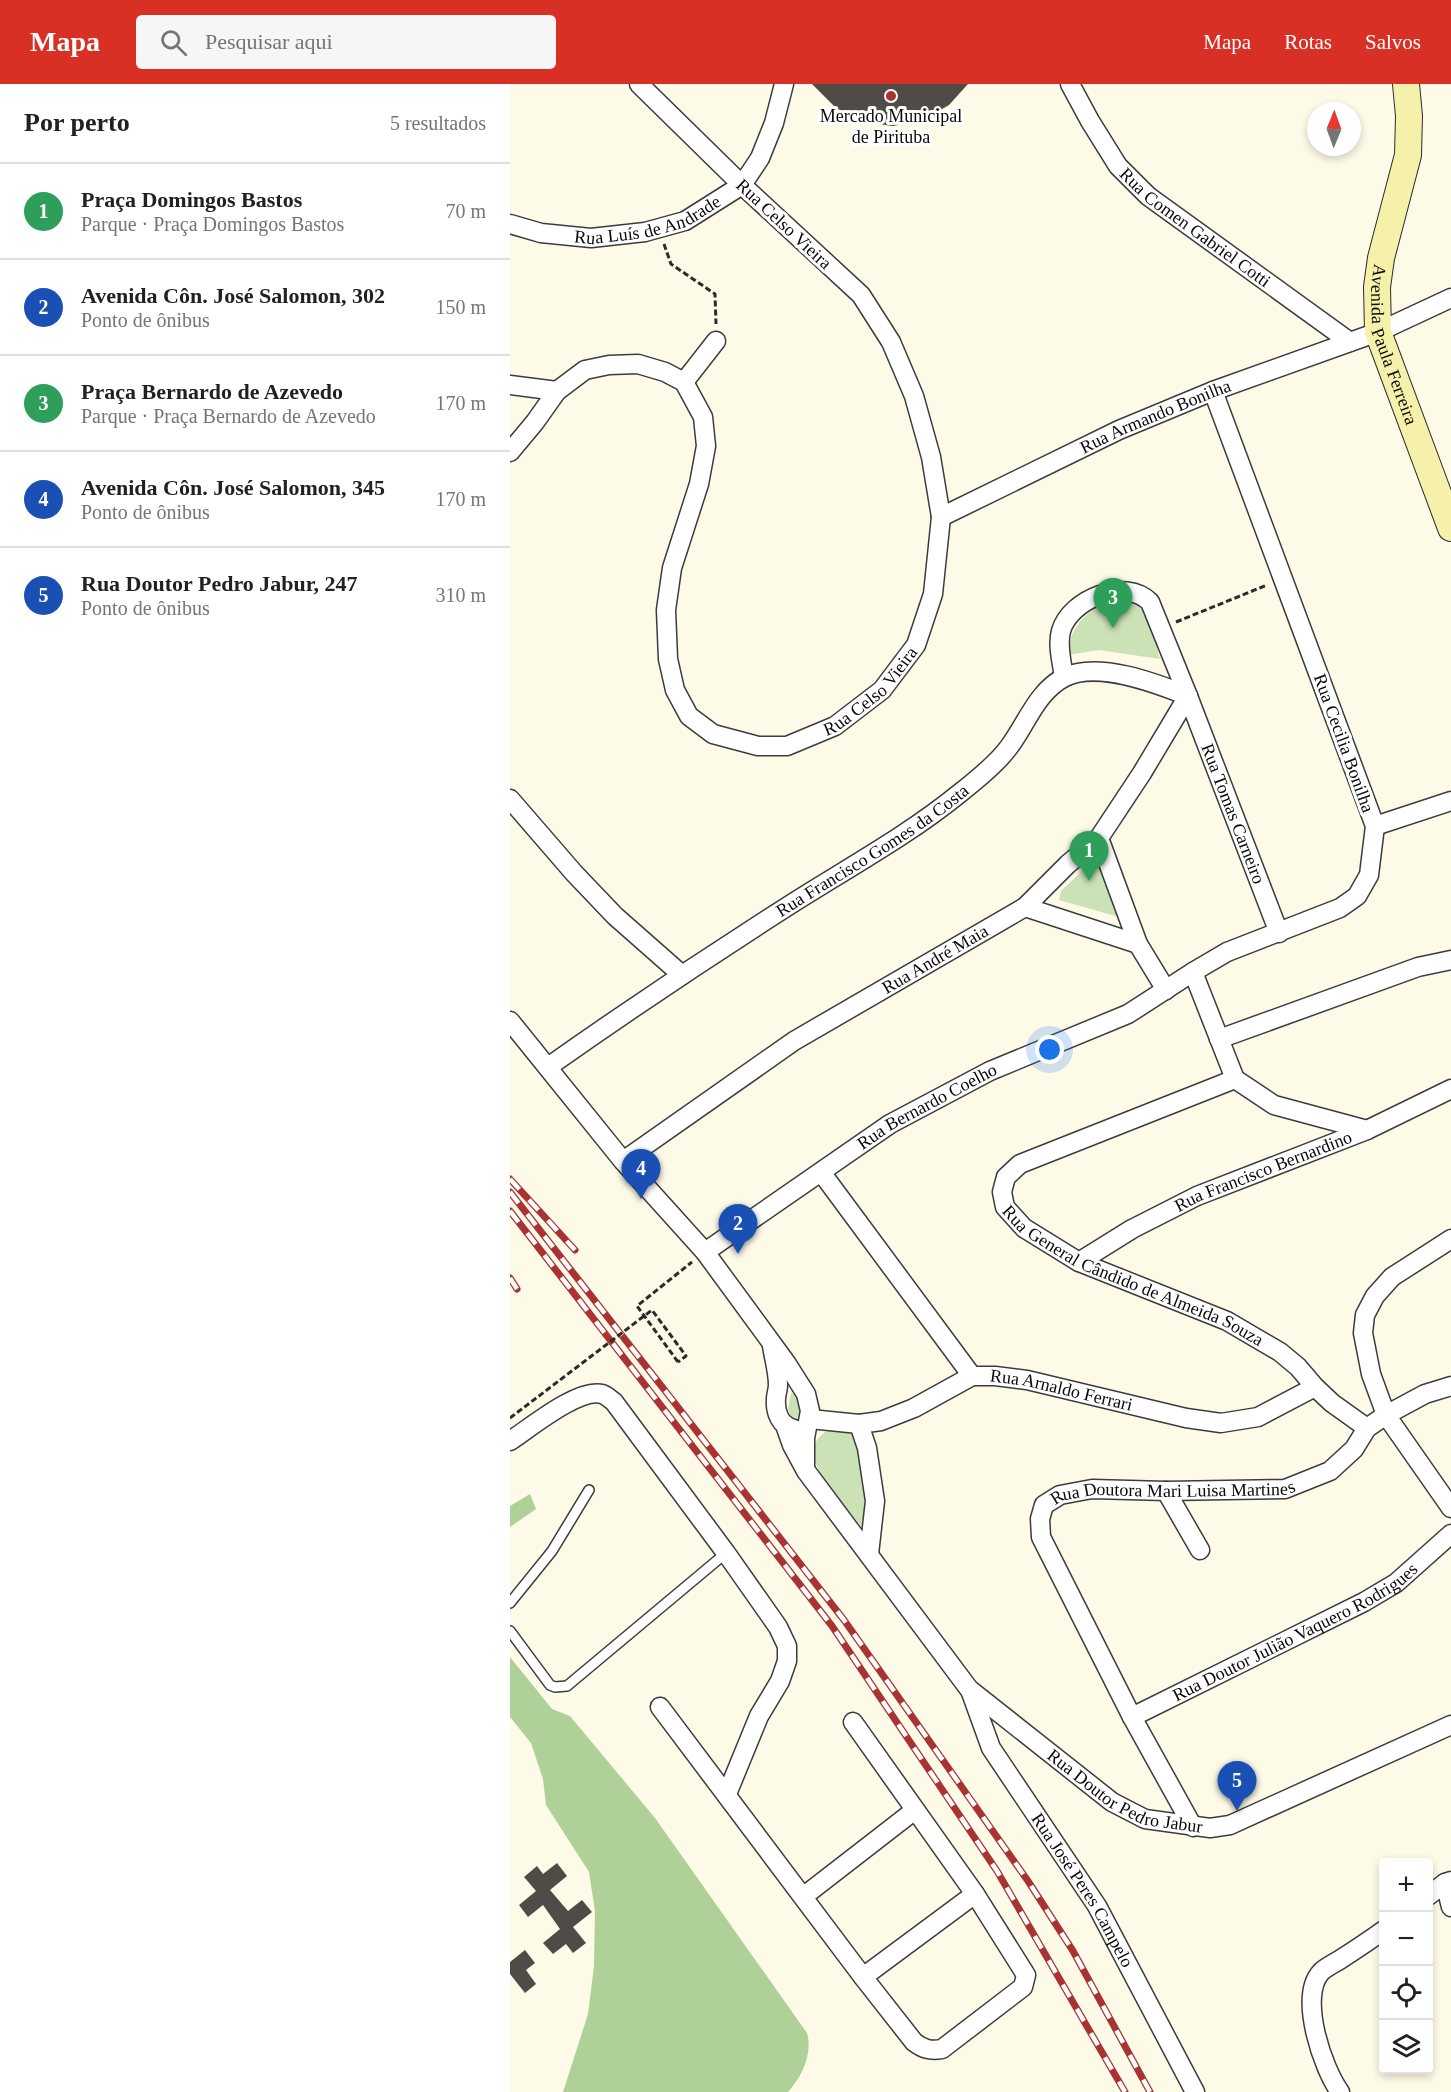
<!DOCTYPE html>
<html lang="pt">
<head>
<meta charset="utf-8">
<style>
  body { margin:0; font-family:Georgia,serif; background:#f6f6f6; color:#202124 }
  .controls { position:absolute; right:18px; bottom:18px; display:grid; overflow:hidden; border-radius:6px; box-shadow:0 3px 9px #0003 }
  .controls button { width:54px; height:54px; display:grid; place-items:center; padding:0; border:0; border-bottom:2px solid #e0e0e0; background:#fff; color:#202124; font:30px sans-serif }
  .compass { position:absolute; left:797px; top:18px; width:54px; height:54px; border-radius:50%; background:#fff; box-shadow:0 3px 9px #0003; rotate:1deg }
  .you { position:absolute; left:540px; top:966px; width:21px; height:21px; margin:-15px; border:4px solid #fff; border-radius:50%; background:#1a73e8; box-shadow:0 0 0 9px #1a73e833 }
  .badge { display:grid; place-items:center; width:39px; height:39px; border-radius:50%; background:#d93025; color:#fff; font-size:20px; font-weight:700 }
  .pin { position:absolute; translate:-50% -50px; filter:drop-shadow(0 2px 3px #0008) }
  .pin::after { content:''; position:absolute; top:32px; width:21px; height:18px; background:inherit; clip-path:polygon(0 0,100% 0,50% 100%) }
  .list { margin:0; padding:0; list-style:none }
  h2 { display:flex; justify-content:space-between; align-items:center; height:78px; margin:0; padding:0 24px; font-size:26px }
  h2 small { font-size:20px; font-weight:400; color:#757577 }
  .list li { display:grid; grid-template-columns:39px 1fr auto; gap:18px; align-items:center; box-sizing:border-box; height:96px; padding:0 24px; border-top:2px solid #e0e0e0 }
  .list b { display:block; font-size:22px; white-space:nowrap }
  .list p { margin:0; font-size:20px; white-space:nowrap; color:#757577 }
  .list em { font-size:20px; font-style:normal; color:#757577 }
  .icon { flex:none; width:33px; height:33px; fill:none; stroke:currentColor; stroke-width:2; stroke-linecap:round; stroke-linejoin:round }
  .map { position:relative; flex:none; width:941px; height:2008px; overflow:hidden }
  header { display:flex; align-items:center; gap:36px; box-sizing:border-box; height:84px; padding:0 30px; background:#d93025; color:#fff }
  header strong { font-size:28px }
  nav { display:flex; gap:33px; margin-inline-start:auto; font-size:21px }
  .search { width:420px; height:54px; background:#f6f6f6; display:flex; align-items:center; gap:15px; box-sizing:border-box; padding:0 21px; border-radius:6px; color:#757577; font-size:22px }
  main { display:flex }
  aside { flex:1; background:#fff }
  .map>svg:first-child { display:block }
</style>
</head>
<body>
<header>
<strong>Mapa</strong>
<div class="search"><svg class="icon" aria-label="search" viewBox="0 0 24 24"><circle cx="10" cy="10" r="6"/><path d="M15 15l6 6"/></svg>Pesquisar aqui</div>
<nav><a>Mapa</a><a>Rotas</a><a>Salvos</a></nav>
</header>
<main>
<aside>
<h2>Por perto<small>5 resultados</small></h2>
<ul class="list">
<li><span class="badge" style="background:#2e9e5b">1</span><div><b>Praça Domingos Bastos</b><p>Parque · Praça Domingos Bastos</p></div><em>70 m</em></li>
<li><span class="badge" style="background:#1a4fb4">2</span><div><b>Avenida Côn. José Salomon, 302</b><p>Ponto de ônibus</p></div><em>150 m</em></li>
<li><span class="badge" style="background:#2e9e5b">3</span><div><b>Praça Bernardo de Azevedo</b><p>Parque · Praça Bernardo de Azevedo</p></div><em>170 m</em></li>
<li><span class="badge" style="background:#1a4fb4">4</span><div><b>Avenida Côn. José Salomon, 345</b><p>Ponto de ônibus</p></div><em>170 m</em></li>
<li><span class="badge" style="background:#1a4fb4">5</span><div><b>Rua Doutor Pedro Jabur, 247</b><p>Ponto de ônibus</p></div><em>310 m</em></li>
</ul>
</aside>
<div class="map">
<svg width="941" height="2008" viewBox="0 0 941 2008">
  <rect width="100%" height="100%" fill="#fdfae8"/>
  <path fill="#cbe2b7" d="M602 515C609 515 619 515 625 519 641 528 645 558 650 575L589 566 558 571C559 542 578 526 602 515Z
    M583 776H588L609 833 549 816 551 807Z
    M281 1309H286L294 1320 291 1340 283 1338 278 1325Z
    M319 1345 339 1346 349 1357 358 1385V1450C346 1435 305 1389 303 1372 302 1359 309 1352 319 1345Z"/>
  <path fill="#afd198" d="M20 1410 26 1425 0 1443V1422Z
    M0 1573 42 1625 60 1632 145 1734 297 1949C303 1969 292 1993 278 2008H53L78 1930 84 1882 85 1827 79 1788 36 1721 33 1695 21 1659 0 1633Z"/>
  <path fill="#514b47" d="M302 0H458L439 21 413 36 383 42 353 38 326 24Z
    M47 1779 57 1792 40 1806 58 1827 72 1816 82 1828 63 1843 76 1859 63 1869 56 1860 43 1870 33 1859 50 1845 33 1821 18 1833 9 1821 26 1807 14 1793 27 1782 33 1790Z
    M15 1866 25 1879 16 1886 26 1900 15 1909 0 1890V1878Z"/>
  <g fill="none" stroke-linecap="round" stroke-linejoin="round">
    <g stroke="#3c3c3c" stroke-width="12">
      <path id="lane" d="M0 1519 42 1467 79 1406
        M0 1547 40 1601 45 1603 57 1602 216 1469"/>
    </g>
    <g stroke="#3c3c3c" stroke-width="21">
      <g id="street">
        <path id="s1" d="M560 0 580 37 608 82 638 112 840 258"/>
        <path id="s2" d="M0 140 31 149 81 154 135 148 175 137 232 101 250 74 264 39 274 0"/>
        <path d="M174 298 206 257"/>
        <path d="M0 301 47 307"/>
        <path id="s3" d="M0 368 25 338 47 307 75 286 99 281 128 280 155 288 174 298 193 333 196 362 189 400 162 484 156 526 158 575 165 606 179 632 203 650 248 662H277L325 642 372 606 406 561 423 510 431 433 421 373 404 312 381 258 351 211 232 101 129 0"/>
        <path id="s4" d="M431 433 609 346 703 307 868 248 941 214"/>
        <path id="s5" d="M554 593C552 579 547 561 551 547 560 515 615 493 640 518L678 612 769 849"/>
        <path d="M0 715 64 789 105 832 172 891"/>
        <path d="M865 742 941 717"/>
        <path d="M589 754 628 860 656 906"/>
        <path d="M515 823 628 860"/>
        <path d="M683 888 725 995 764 1021 857 1046"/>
        <path d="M0 937 113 1077 195 1168 277 1280 296 1310 300 1327 295 1354V1382"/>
        <path d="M709 955 908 883 941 876"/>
        <path id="s6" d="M38 983C116 928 195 875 275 824 334 786 396 753 450 709 464 698 489 677 499 663 517 639 527 607 555 593 588 577 646 599 678 612"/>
        <path id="s7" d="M725 995 510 1080 496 1093 492 1108 495 1123 514 1144 569 1178 717 1237 770 1268 788 1283 805 1303 822 1319 857 1344"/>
        <path id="s8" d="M113 1077 284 957 515 823 558 780 589 754 632 689 678 612"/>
        <path d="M311 1088 462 1292"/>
        <path d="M941 1155 882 1193 865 1212 855 1231 853 1249 861 1290 876 1331 941 1424"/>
        <path id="s9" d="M195 1168 380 1040 480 987 618 930 683 888 717 868 830 824 847 812 859 791 865 742 703 307"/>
        <path id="s10" d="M569 1178 622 1145 687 1112 857 1046 941 1005"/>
        <path d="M262 1262C264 1275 268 1288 268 1301 268 1306 266 1310 266 1315 265 1328 270 1342 284 1345"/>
        <path id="s11" d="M300 1335 349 1340 371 1337 404 1324 462 1292H485L517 1296 676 1334 711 1339 748 1333 805 1303"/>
        <path d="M349 1340 357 1364 365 1417 359 1470"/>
        <path id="s12" d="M275 1341 282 1361 296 1387 459 1605 602 1718 635 1735 700 1744 720 1741 941 1641"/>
        <path d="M0 1357C20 1344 68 1304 92 1310 96 1311 100 1315 104 1318L216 1469 268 1543 277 1562V1577L270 1597 249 1632 217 1710"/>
        <path d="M656 1407 690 1466"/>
        <path id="s13" d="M460 1606 481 1664 587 1822 685 2008"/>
        <path d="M150 1623 353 1893 404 1958C413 1965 420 1967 432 1965L513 1903 516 1891 465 1810 343 1638"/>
        <path id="s14" d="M622 1633 854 1518 886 1499 941 1450"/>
        <path id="s15" d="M683 1743 622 1633 531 1453 530 1435 534 1421 550 1411 582 1405 656 1407 775 1405 820 1387 844 1365 857 1344 876 1331 915 1310 941 1302"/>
        <path d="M935 1799 941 1823"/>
        <path d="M294 1812 405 1726"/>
        <path d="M918 1812 935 1799 941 1797"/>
        <path d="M353 1893 465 1810"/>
        <path d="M830 2008C813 1985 788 1913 811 1888 816 1883 825 1879 831 1875 845 1866 860 1856 874 1846"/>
      </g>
    </g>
    <g stroke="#2b2b2b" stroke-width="28">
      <g id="secondary">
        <path id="s16" d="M896 0 899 32 898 71 871 174 867 203 868 248 941 444"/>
      </g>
    </g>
    <path stroke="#2b2b2b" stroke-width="3" stroke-dasharray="6 3" stroke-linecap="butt" d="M154 160 161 180 205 210 206 240
      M666 538 757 501
      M168 1278 127 1222 182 1178"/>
    <use href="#lane" stroke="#fff" stroke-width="9"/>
    <use href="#street" stroke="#fff" stroke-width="18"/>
    <use href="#secondary" stroke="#f6f1aa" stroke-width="26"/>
    <g stroke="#a93332" stroke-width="7">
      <path id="rail" d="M0 1095 65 1166
        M0 1108 334 1536 518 1797 563 1867 640 2008
        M0 1127 322 1542 487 1787 615 2008
        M0 1194 7 1205"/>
    </g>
    <use href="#rail" stroke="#fff" stroke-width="4.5" stroke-dasharray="14" stroke-linecap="butt"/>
    <path stroke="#2b2b2b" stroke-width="3" stroke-dasharray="6 3" stroke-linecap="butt" d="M0 1334 142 1226 176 1272 168 1278"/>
  </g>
  <circle fill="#a93332" stroke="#fff" stroke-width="2" cx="381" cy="12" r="6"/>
  <g text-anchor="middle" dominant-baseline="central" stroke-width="6" stroke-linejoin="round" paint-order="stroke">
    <g font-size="18" fill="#090909" stroke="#fff">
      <text x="381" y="32">Mercado Municipal<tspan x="381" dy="21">de Pirituba</tspan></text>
    </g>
    <g font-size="18" fill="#090909" stroke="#fff">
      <text stroke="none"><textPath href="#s2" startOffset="142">Rua Luís de Andrade</textPath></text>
      <text transform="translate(274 140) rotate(43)">Rua Celso Vieira</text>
      <text stroke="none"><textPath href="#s1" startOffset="194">Rua Comen Gabriel Cotti</textPath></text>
      <text stroke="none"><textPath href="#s16" startOffset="267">Avenida Paula Ferreira</textPath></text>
      <text stroke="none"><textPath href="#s4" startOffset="237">Rua Armando Bonilha</textPath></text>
      <text stroke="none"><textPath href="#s3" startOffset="771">Rua Celso Vieira</textPath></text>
      <text transform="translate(834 659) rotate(70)">Rua Cecilia Bonilha</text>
      <text stroke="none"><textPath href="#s5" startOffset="382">Rua Tomas Carneiro</textPath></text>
      <text stroke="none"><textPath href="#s6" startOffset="390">Rua Francisco Gomes da Costa</textPath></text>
      <text stroke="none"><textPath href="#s8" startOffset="372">Rua André Maia</textPath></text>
      <text stroke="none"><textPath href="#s9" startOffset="266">Rua Bernardo Coelho</textPath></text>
      <text stroke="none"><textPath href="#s10" startOffset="206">Rua Francisco Bernardino</textPath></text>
      <text stroke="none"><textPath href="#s7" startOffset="428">Rua General Cândido de Almeida Souza</textPath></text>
      <text stroke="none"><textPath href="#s11" startOffset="264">Rua Arnaldo Ferrari</textPath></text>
      <text stroke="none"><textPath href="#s15" startOffset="492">Rua Doutora Mari Luisa Martines</textPath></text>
      <text stroke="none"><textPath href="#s14" startOffset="184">Rua Doutor Julião Vaquero Rodrigues</textPath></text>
      <text stroke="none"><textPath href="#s12" startOffset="513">Rua Doutor Pedro Jabur</textPath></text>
      <text stroke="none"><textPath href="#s13" startOffset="231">Rua José Peres Campelo</textPath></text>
    </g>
  </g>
</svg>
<div class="controls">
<button>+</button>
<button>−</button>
<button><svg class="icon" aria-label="locate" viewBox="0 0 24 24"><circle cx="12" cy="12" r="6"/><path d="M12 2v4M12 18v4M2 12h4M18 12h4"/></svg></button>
<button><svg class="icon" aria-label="layers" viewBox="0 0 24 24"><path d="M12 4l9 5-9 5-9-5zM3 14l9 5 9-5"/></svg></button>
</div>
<svg class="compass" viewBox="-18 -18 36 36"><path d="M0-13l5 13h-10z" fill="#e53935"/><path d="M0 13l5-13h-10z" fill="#757577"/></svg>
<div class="you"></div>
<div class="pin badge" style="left:579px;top:797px;background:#2e9e5b">1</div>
<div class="pin badge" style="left:228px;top:1170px;background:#1a4fb4">2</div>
<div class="pin badge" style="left:603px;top:544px;background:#2e9e5b">3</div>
<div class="pin badge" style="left:131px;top:1115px;background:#1a4fb4">4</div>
<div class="pin badge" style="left:727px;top:1727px;background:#1a4fb4">5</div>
</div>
</main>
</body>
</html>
